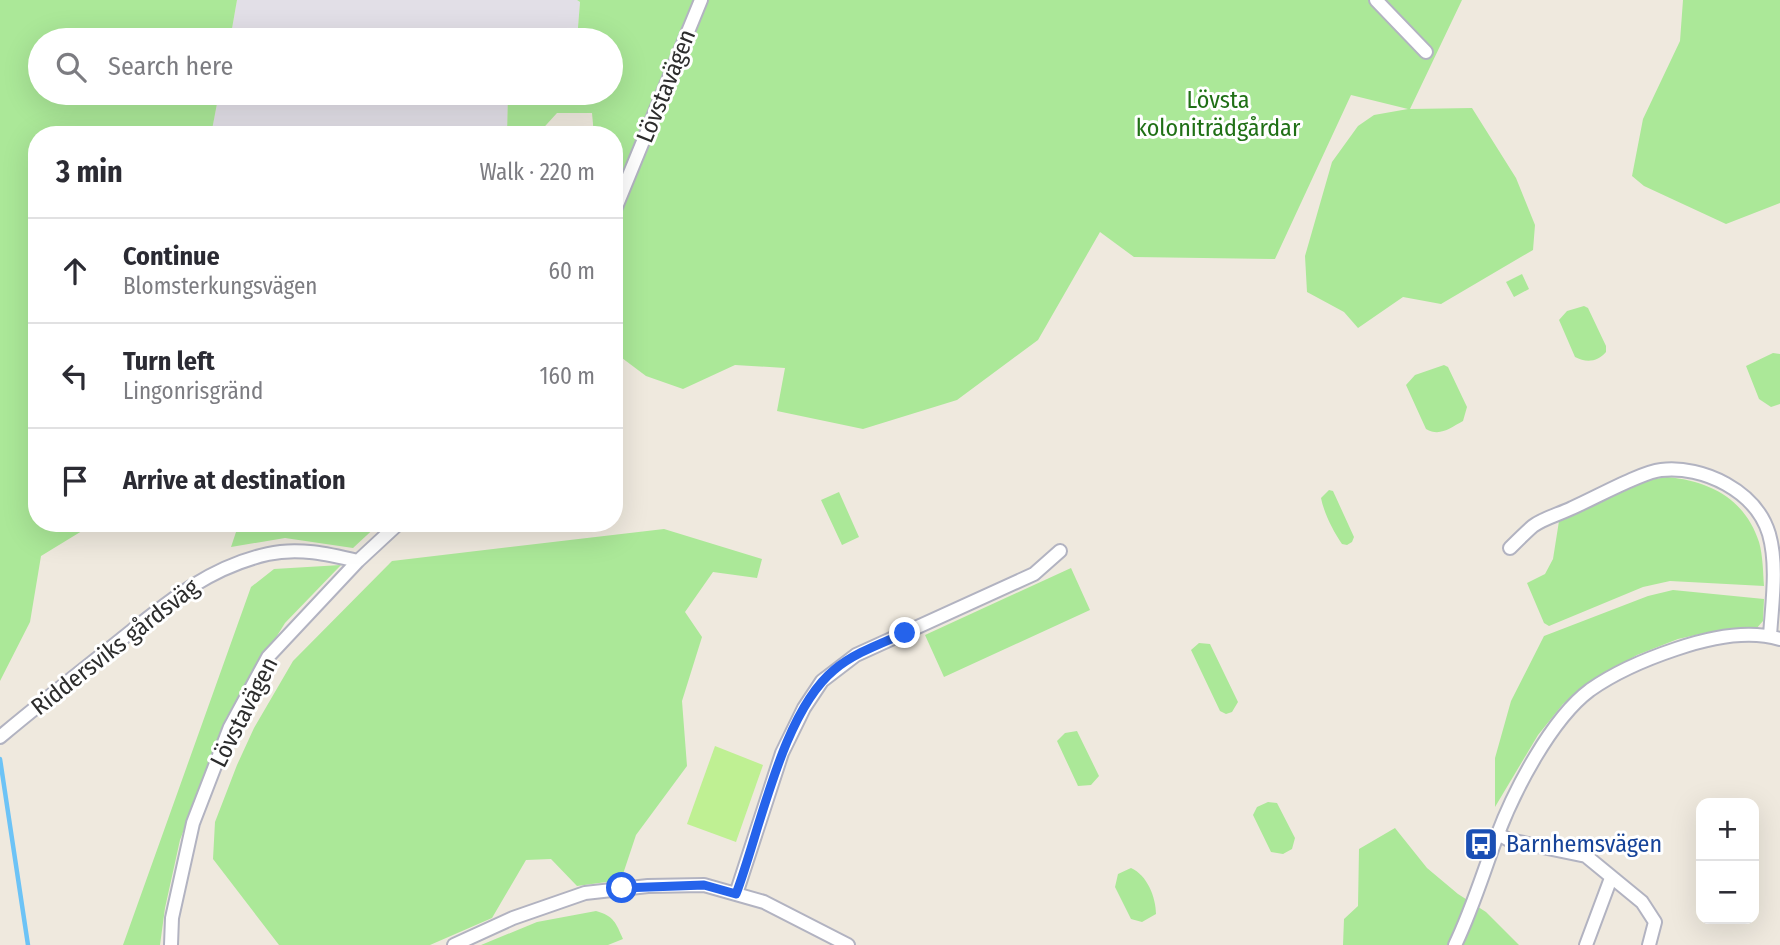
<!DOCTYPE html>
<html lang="en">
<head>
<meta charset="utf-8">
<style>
  body { margin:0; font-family:"Fira Sans Condensed",sans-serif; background:#f7f7f7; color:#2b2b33 }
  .controls { position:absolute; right:21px; bottom:21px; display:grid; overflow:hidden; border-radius:14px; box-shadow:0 7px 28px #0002 }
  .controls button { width:63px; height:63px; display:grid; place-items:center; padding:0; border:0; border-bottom:2px solid #e1e1e2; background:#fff; color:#2b2b33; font:35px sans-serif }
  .stop { position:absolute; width:21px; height:21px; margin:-16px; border:5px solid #2563eb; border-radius:50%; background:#fff }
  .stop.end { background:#2563eb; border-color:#fff; box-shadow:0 2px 7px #0008 }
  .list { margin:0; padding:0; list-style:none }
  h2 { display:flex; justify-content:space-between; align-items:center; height:91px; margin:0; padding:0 28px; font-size:30px }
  h2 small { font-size:23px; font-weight:400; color:#7c7c81 }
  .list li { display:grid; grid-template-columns:46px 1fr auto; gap:21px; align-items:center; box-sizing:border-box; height:105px; padding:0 28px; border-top:2px solid #e1e1e2 }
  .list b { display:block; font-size:26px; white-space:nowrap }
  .list p { margin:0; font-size:23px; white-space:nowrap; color:#7c7c81 }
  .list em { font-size:23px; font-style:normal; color:#7c7c81 }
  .icon { flex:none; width:38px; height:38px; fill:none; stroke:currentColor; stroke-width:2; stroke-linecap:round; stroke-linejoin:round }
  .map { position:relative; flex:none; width:1780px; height:945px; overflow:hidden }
  .search { position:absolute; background:#fff; box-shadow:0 7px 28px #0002; left:28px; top:28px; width:595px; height:77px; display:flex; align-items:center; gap:18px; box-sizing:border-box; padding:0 24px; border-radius:38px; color:#7c7c81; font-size:26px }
  .panel { position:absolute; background:#fff; box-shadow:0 7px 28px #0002; left:28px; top:126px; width:595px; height:406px; border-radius:28px }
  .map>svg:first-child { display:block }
</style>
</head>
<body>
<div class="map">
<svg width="1780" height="945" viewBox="0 0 1780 945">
  <rect width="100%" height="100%" fill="#efe9de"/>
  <path fill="#e2dfe7" d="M237 0H577L580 2 577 40H230Z
    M219 93H508L507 135H211Z"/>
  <path fill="#abe898" d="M0 0H237L230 40H40V93H219L211 135H37V523H95L41 556 30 622 0 681Z
    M577 0H1462L1410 109 1472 108 1516 178 1535 225 1533 250 1441 304 1403 297 1358 328 1344 312 1307 292 1305 256 1332 162 1358 126 1374 115 1408 109 1351 95 1275 259 1134 257 1100 232 1038 340 957 400 863 429 777 411 785 368 735 365 683 389 646 376 614 352V135H594L592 113H557L537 135H507L508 93H611V40H577L580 2Z
    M1683 0H1780V203L1726 224 1644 186 1632 176 1643 119 1680 41Z
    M1522 274 1529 289 1514 297 1506 282Z
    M1584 306 1588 308 1606 346V352C1598 362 1586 363 1575 357L1559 320 1567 311Z
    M1773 353 1780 354V404L1771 407 1759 399 1746 366Z
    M1444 365 1448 367 1467 407 1463 421C1450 428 1440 437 1426 429L1406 385 1415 375Z
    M1667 477C1710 481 1745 499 1759 542 1763 556 1763 572 1764 586L1670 581 1643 587 1549 626 1544 623 1527 583 1545 574 1553 559 1559 521 1649 480Z
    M1329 490 1333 491 1354 537 1352 542 1347 545 1342 544C1333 531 1324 513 1321 498Z
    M839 492 859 537 842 545 821 500Z
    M239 523H380L353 548 285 538 231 547Z
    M664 529 762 559 757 578 713 572 685 612 702 637 682 701 687 766 636 835 621 880 577 886 551 859 526 860 492 918 430 945H279L213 859 215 822 237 765 254 728 293 661 392 561Z
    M341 565 285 623 226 718 180 840 165 908 160 945H123L251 587 274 569Z
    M1071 568 1090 610 944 677 925 635Z
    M1673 590 1764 599 1763 621 1756 629 1709 632 1678 639 1637 655 1588 684 1563 704 1538 735 1495 807V758L1511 701 1544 636 1648 596Z
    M1199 643 1210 644 1238 702 1232 712 1226 714 1220 711 1191 650Z
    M1077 731 1099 776 1091 785 1078 786 1057 741 1065 733Z
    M1268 802 1277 803 1295 838 1292 849 1283 854 1271 852 1253 815 1257 807Z
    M1395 828 1427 868 1458 894 1486 912 1519 945H1343L1344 919 1358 906 1359 849Z
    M1131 868C1147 875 1156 897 1156 914L1142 922 1131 919 1115 887 1118 874Z
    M596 911C614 916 616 923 623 939L608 945H481L537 922Z"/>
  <path fill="#bff093" d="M715 746 763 765 736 842 687 824Z"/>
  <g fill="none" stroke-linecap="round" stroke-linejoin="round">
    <path stroke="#6cc3f6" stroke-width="4.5" d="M0 759 28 945"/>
    <g stroke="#b2b3c1" stroke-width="16">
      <path id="minor" d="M1376 0 1426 52
        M614 212 701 0
        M1510 548C1517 541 1525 533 1533 526 1544 518 1560 514 1572 508 1593 499 1641 472 1661 470 1703 465 1756 491 1769 534 1778 566 1772 603 1770 636
        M0 737C37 706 75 676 113 646 162 607 205 568 268 554 298 547 328 554 358 561
        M1498 834 1509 840 1586 856 1642 902 1655 922 1649 945
        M736 894 782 753 804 708 822 681 856 655 1034 574 1060 551
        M171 945 172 918 193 823 230 727 268 657 358 561 399 523
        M454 945 513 918 585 893 648 886 704 885 764 902 848 945
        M1455 945C1472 910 1483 873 1497 836 1514 791 1551 719 1590 690 1617 671 1646 659 1676 649 1708 638 1747 629 1780 639
        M1586 945 1611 878"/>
    </g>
    <use href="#minor" stroke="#fff" stroke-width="12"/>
  </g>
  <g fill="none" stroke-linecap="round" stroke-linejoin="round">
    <path stroke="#2563eb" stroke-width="9" d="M622 888 704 885 736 894C760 831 782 713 834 670 854 653 880 644 905 633"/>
  </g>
  <defs>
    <g id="bus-square" transform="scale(1.75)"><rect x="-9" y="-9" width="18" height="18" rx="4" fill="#1a4fb4" stroke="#fff"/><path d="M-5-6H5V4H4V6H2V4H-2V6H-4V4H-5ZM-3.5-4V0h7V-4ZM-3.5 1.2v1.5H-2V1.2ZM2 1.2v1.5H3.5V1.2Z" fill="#fff"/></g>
  </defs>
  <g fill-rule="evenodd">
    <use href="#bus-square" x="1481" y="844"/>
  </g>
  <g text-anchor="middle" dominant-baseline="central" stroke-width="6" stroke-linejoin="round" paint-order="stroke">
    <g font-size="24" fill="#2c2c2c" stroke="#fff">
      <text transform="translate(666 86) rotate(-68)">Lövstavägen</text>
      <text transform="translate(115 647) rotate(-38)">Riddersviks gårdsväg</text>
      <text transform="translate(244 712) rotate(-63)">Lövstavägen</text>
    </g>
    <g font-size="24" fill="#207016" stroke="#fff">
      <text x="1218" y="100">Lövsta<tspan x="1218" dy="28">koloniträdgårdar</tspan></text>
    </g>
    <g font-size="24" fill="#164399" stroke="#fff" text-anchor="start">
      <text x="1506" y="844">Barnhemsvägen</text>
    </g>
  </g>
</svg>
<div class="controls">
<button>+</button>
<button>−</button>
</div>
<div class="stop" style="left:622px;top:888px"></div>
<div class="stop end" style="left:905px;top:633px"></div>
<div class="search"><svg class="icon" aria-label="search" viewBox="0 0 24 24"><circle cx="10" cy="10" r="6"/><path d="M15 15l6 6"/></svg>Search here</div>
<section class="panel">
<h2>3 min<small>Walk · 220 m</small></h2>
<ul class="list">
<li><svg class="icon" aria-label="ahead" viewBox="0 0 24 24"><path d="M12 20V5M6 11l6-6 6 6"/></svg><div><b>Continue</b><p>Blomsterkungsvägen</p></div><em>60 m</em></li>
<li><svg class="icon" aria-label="left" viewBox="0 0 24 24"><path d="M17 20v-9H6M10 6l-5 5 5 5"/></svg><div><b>Turn left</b><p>Lingonrisgränd</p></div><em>160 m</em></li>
<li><svg class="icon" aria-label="arrive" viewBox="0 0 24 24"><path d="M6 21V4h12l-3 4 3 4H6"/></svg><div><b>Arrive at destination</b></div></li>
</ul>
</section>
</div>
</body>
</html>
